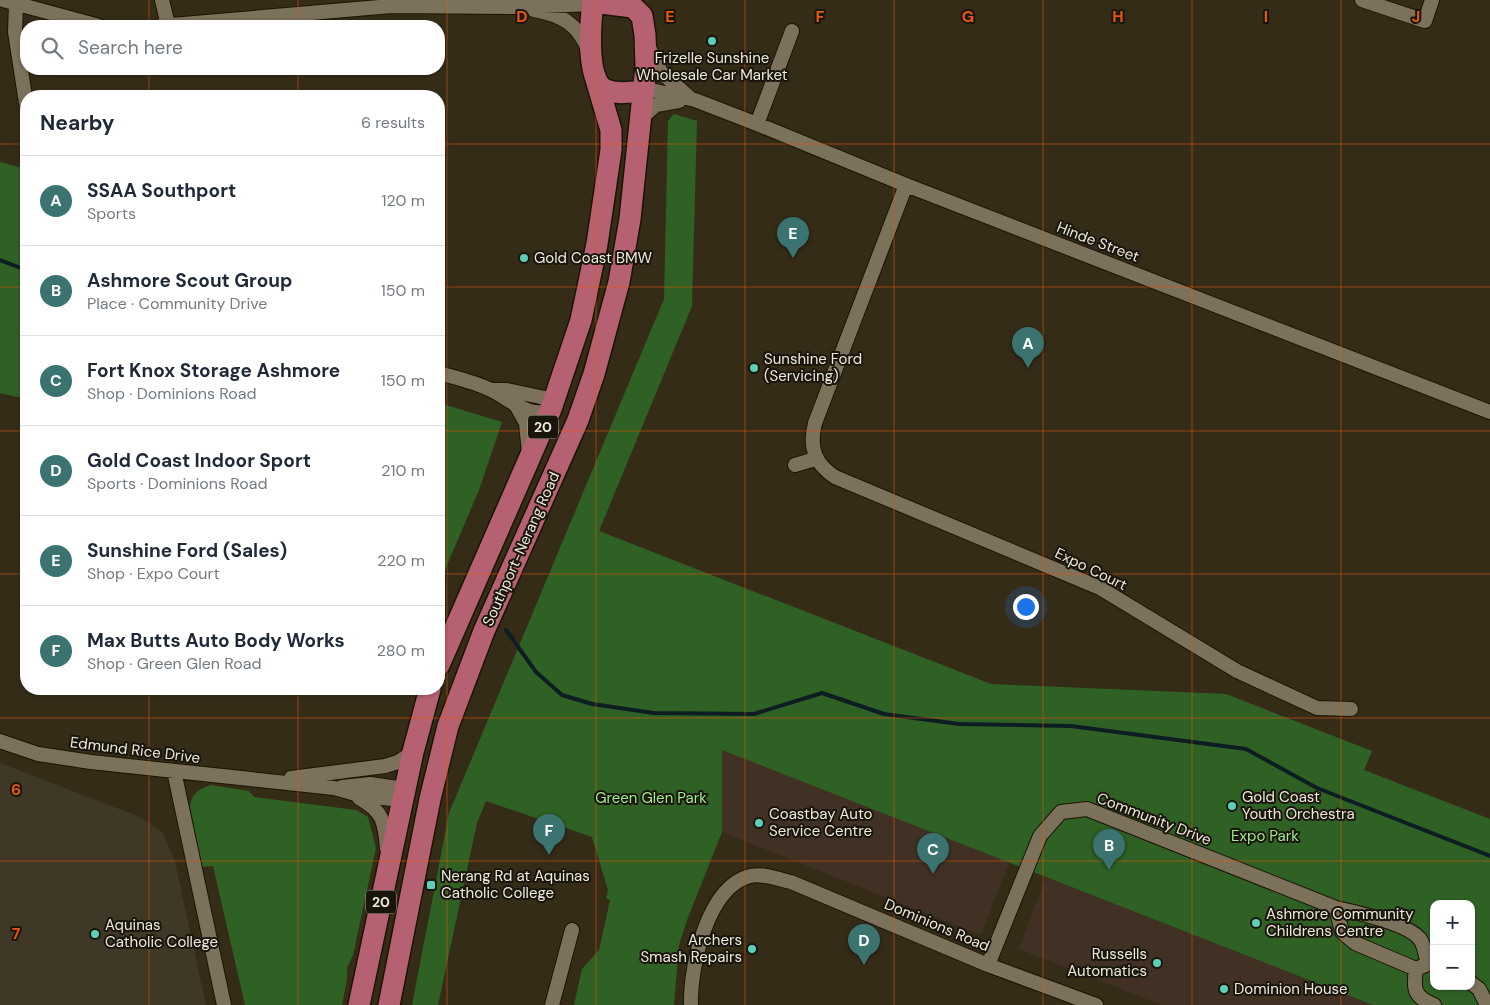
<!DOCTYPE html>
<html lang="en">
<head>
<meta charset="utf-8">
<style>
  body { margin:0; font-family:"DM Sans",sans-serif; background:#f2f2f3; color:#1f2937 }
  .controls { position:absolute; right:15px; bottom:15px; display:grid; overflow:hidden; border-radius:10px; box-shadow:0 1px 4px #0004 }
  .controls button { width:45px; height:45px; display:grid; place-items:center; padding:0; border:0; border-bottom:1px solid #e0e1e3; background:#fff; color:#1f2937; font:25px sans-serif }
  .you { position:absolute; left:1025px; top:606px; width:18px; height:18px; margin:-12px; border:4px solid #fff; border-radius:50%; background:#1a73e8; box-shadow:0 0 0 8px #1a73e833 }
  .badge { display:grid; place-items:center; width:32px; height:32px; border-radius:50%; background:#3b7371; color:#fff; font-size:16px; font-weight:700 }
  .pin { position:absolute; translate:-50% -41px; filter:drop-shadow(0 1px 2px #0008) }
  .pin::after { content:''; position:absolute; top:26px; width:18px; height:15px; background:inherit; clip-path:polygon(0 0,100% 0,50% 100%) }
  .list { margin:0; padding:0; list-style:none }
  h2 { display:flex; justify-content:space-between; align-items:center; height:65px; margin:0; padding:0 20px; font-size:21px }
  h2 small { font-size:16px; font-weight:400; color:#747a83 }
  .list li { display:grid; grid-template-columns:32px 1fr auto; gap:15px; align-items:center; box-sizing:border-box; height:90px; padding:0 20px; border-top:1px solid #e0e1e3 }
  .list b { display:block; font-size:19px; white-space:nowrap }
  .list p { margin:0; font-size:16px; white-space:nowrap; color:#747a83 }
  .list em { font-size:16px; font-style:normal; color:#747a83 }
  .icon { flex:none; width:28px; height:28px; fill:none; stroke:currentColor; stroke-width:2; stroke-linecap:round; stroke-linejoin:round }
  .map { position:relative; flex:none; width:1490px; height:1005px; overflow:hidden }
  .search { position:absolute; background:#fff; box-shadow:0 1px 4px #0004; left:20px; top:20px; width:425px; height:55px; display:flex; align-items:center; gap:12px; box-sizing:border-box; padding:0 18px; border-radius:20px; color:#747a83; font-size:19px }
  .panel { position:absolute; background:#fff; box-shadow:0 1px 4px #0004; left:20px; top:90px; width:425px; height:605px; border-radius:20px }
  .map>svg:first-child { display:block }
</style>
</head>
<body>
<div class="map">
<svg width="1490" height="1005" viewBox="0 0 1490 1005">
  <rect width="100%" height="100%" fill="#352c18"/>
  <path fill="#413125" d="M722 750 1009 862 981 935 722 832Z
    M1046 877 1373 1005H1162L1019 949Z"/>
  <path fill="#403827" d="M0 763 140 817 163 833 175 862 206 1005H0Z"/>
  <path fill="#2f6125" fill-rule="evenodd" d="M674 114 697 121 692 306 599 531 991 684 1226 694 1372 751 1364 770 1490 819V1005H1373L722 750V832L687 920 679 945 674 1005H574L582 969 599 950 610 900 606 898 608 890 592 837 486 801 477 823 438 1005H412L449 813 664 299 668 121ZM1434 904H1471V986H1434Z
    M0 162 26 169V399L0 393Z
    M439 403 502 422 479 490 439 584Z
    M211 785 249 791 254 797 356 810 368 817 376 848 353 955 347 968V979L342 1005H245L213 866 201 867 190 805C193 792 199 789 211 785Z"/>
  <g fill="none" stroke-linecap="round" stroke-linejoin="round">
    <path stroke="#0e1d22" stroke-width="4" d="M0 260 26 270
      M439 570 445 575
      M506 630 536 672 562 695 592 704 654 713 754 714 822 693 884 714 959 724 1071 726 1246 749 1317 788 1490 856"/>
    <g stroke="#1c1402" stroke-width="16">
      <path id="minor" d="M3 0 99 26
        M162 0 168 25
        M1362 0 1425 21 1432 0
        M16 4 15 32 26 103
        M534 10C561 15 577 23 588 49
        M160 26 391 6 519 7 593 4
        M649 48 661 72 690 98
        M643 88 695 100 757 124 906 185 1490 412
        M639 120 656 105 679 101
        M757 124 792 31
        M906 185 815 423C809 447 814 463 835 477L1100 588 1237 671 1317 708 1351 709
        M439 373C456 378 475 382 491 390 508 398 532 421 551 409L545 398 507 390H491
        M516 405 526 423 529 453
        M795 465 815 459
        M0 741 38 754 91 762 334 788 363 796 402 800
        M174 771 224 1005
        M291 778 385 766 398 762 413 752
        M342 787 370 784 405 789
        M359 798C383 811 385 822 387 849
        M988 965 1040 836 1061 812 1087 809 1336 908C1355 912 1407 923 1420 939 1424 944 1426 957 1428 964L1416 969 1355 943 1342 932 1336 908
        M1416 969C1413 989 1414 997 1434 1005
        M1471 983 1479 989 1487 1005
        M552 1005 572 930
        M691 1005C690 967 707 887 750 876 763 873 778 879 791 882L988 965 1096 1005"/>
    </g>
    <g stroke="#1c1402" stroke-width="24">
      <path id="primary" d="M593 0C591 18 585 79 604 89 616 95 630 92 643 91
        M439 665 551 409 581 320 597 244 611 150V130L595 76
        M359 1005 413 752 430 689
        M389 1005 430 799 448 726 484 631 578 420 594 374 619 282 630 219 646 66 645 35 642 16 633 7 593 2"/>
    </g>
    <use href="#minor" stroke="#7c725b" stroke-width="14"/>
    <use href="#primary" stroke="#b66172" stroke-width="21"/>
  </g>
  <path fill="none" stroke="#e8590c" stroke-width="1" stroke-opacity="0.55" d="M149 0V26M298 0V26M447 0V1005M596 0V1005M745 0V1005M894 0V1005M1043 0V1005M1192 0V1005M1341 0V1005M149 69V96M298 69V96M0 144H26M439 144H1490M0 287H26M439 287H1490M0 431H26M439 431H1490M0 574H26M439 574H1490M149 689V1005M298 689V1005M0 718H1490M0 861H1490"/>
  <g fill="#5dceb8" stroke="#19150c" stroke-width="2">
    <circle cx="712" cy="41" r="5"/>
    <circle cx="524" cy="258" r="5"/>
    <circle cx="754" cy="368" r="5"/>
    <circle cx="1232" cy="806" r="5"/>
    <circle cx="759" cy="823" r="5"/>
    <rect x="426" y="880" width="10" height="10" rx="2.5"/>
    <circle cx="1256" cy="923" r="5"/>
    <circle cx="95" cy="934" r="5"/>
    <circle cx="752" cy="949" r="5"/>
    <circle cx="1157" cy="963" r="5"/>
    <circle cx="1224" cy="989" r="5"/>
  </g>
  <g text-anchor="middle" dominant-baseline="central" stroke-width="4" stroke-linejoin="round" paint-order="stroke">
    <g fill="#19150c" stroke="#aea99e" stroke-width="1">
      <rect x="528" y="415.5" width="30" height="23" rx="4"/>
      <rect x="366" y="890.5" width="30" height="23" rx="4"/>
    </g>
    <g font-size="14" font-weight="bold" fill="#eee9dc">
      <text x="543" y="427">20</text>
      <text x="381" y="902">20</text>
    </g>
    <g font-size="15" fill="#eee9dc" stroke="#19150c" text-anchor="start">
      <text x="712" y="58" text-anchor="middle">Frizelle Sunshine<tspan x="712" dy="17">Wholesale Car Market</tspan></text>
      <text x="534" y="258">Gold Coast BMW</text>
      <text x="764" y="359">Sunshine Ford<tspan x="764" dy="17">(Servicing)</tspan></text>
      <text x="1242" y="797">Gold Coast<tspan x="1242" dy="17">Youth Orchestra</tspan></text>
      <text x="769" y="814">Coastbay Auto<tspan x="769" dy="17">Service Centre</tspan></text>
      <text x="441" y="876">Nerang Rd at Aquinas<tspan x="441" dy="17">Catholic College</tspan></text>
      <text x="1266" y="914">Ashmore Community<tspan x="1266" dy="17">Childrens Centre</tspan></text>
      <text x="105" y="925">Aquinas<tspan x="105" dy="17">Catholic College</tspan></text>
      <text x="742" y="940" text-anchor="end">Archers<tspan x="742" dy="17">Smash Repairs</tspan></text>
      <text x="1147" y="954" text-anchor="end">Russells<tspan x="1147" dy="17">Automatics</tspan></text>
      <text x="1234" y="989">Dominion House</text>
    </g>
    <g font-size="15" fill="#eee9dc" stroke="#19150c">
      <text transform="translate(1098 242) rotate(21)">Hinde Street</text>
      <text transform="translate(521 549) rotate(-66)">Southport-Nerang Road</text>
      <text transform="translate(1091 569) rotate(26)">Expo Court</text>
      <text transform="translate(135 750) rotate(7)">Edmund Rice Drive</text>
      <text transform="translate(1154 819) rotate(21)">Community Drive</text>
      <text transform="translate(937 925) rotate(23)">Dominions Road</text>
    </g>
    <g font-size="15" fill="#9fec8f" stroke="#19150c">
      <text x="651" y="798">Green Glen Park</text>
      <text x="1265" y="836">Expo Park</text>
    </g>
  </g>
  <g font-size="16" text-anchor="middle" font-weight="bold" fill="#e8590c" stroke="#19150c" stroke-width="4" stroke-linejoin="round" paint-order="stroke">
    <text x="522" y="22">D</text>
    <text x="670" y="22">E</text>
    <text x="820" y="22">F</text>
    <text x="968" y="22">G</text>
    <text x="1118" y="22">H</text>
    <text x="1266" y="22">I</text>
    <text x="1416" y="22">J</text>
    <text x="16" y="795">6</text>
    <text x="16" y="939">7</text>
  </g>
</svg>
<div class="controls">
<button>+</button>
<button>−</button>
</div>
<div class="you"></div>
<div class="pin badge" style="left:1028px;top:368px">A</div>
<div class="pin badge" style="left:1109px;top:870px">B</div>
<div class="pin badge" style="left:933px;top:874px">C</div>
<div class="pin badge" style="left:864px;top:965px">D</div>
<div class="pin badge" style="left:793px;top:258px">E</div>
<div class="pin badge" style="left:549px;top:855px">F</div>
<div class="search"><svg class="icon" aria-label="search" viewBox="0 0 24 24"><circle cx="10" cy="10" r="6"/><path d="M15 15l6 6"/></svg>Search here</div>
<section class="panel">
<h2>Nearby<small>6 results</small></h2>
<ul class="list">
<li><span class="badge">A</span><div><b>SSAA Southport</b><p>Sports</p></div><em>120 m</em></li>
<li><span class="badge">B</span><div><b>Ashmore Scout Group</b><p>Place · Community Drive</p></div><em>150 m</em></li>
<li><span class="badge">C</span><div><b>Fort Knox Storage Ashmore</b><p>Shop · Dominions Road</p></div><em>150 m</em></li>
<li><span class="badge">D</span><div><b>Gold Coast Indoor Sport</b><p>Sports · Dominions Road</p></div><em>210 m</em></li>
<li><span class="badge">E</span><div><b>Sunshine Ford (Sales)</b><p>Shop · Expo Court</p></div><em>220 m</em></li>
<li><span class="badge">F</span><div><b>Max Butts Auto Body Works</b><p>Shop · Green Glen Road</p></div><em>280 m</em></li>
</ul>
</section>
</div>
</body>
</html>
